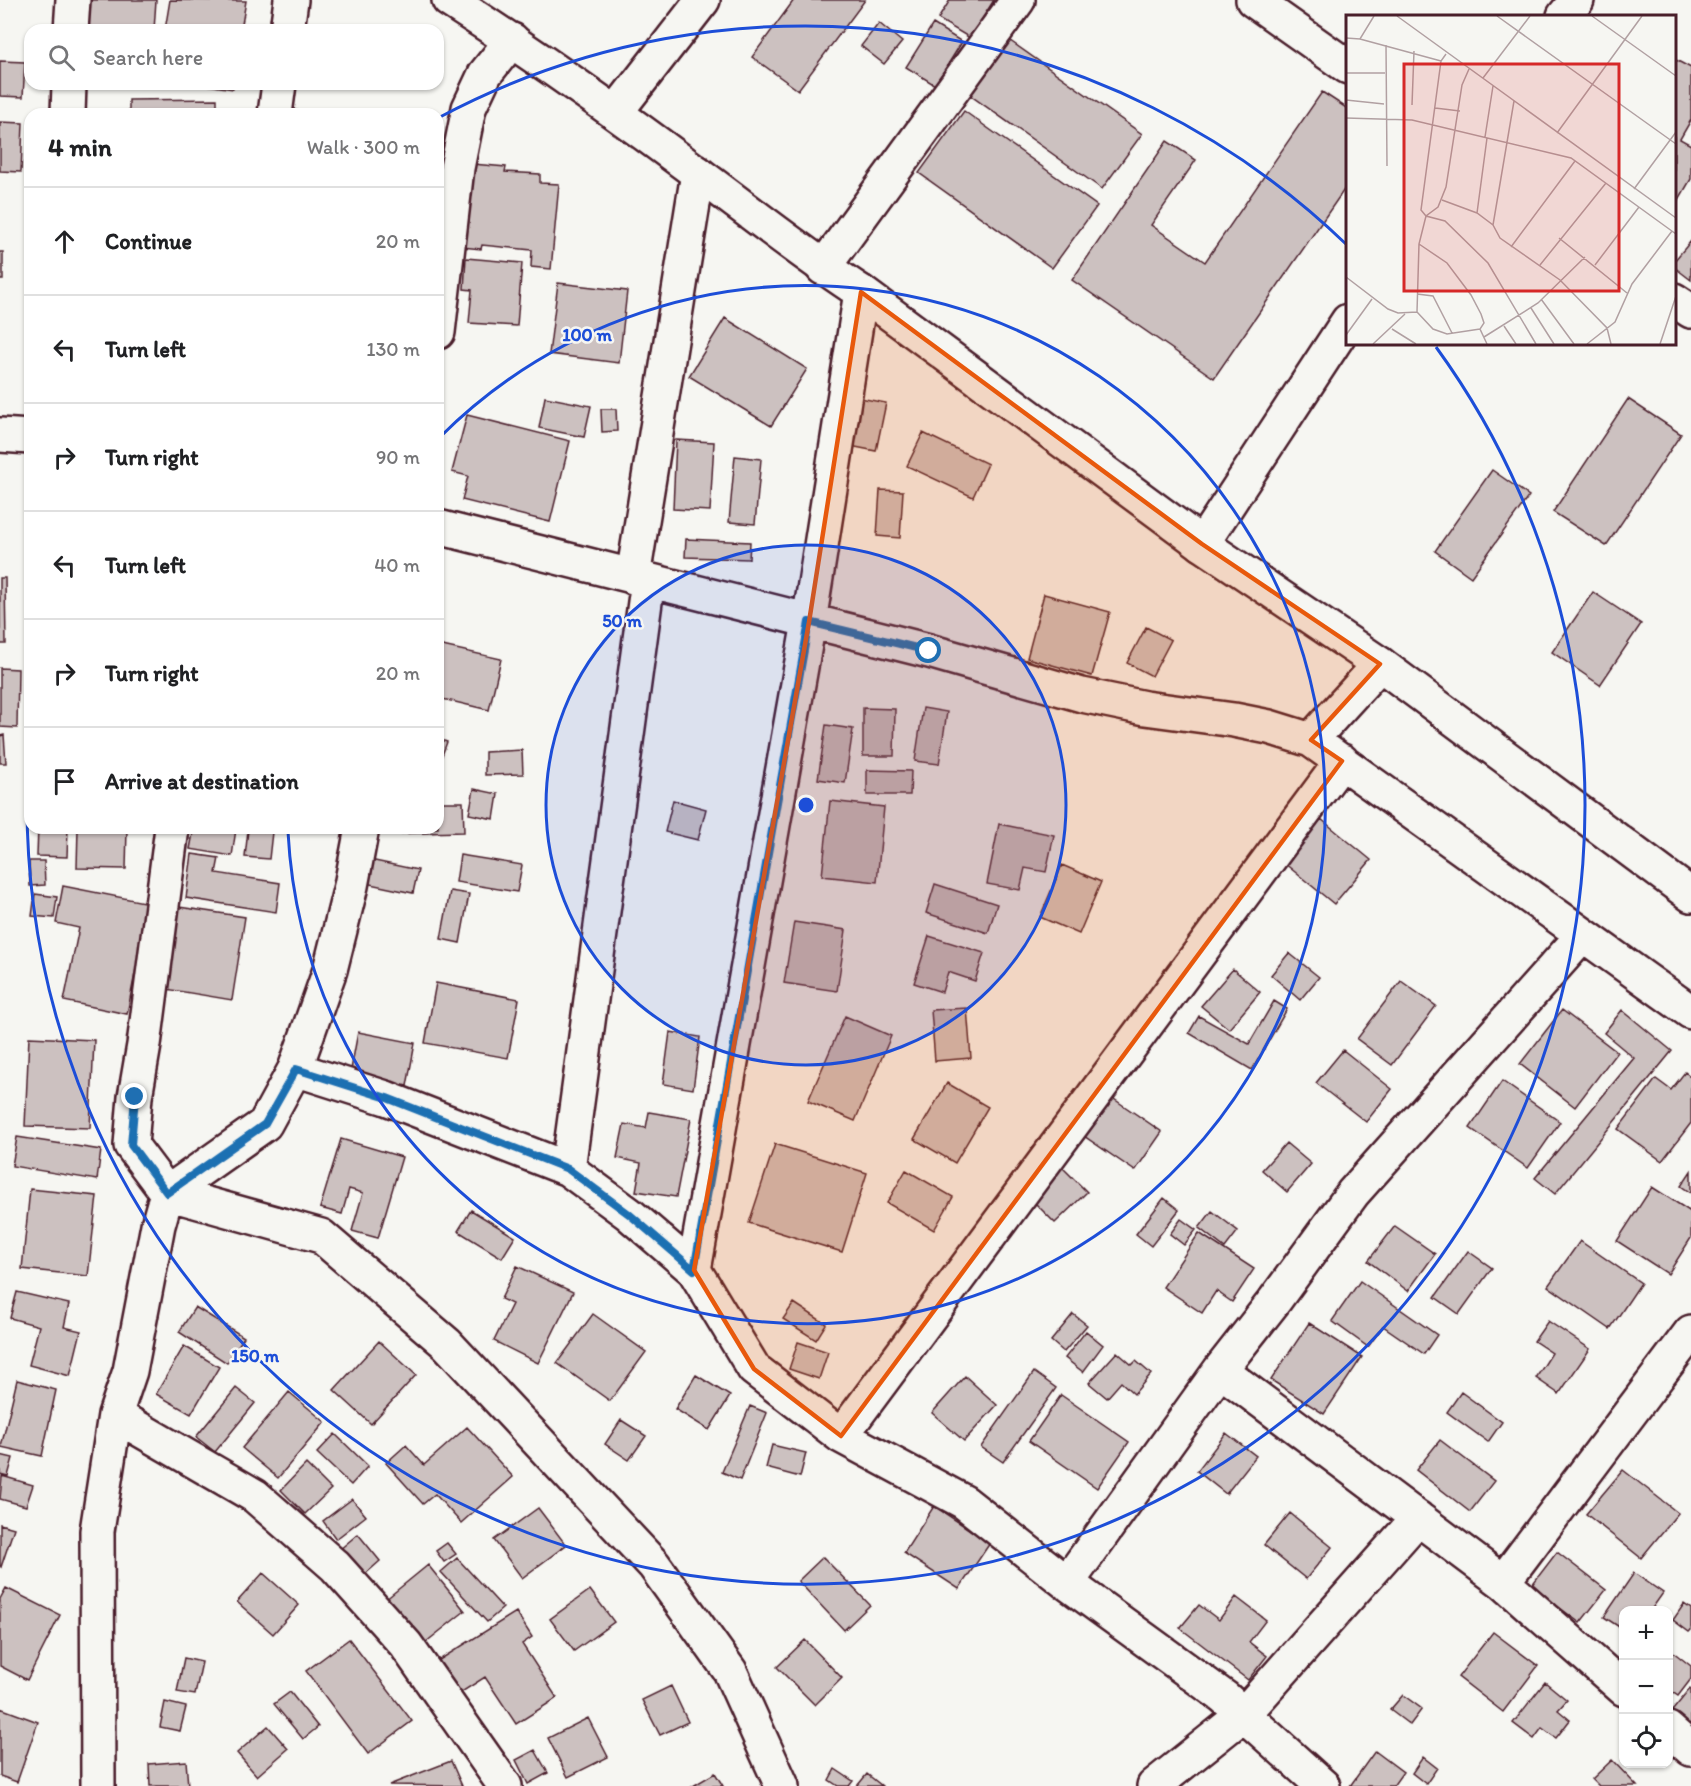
<!DOCTYPE html>
<html lang="en">
<head>
<meta charset="utf-8">
<style>
  body { margin:0; font-family:Itim,sans-serif; background:#f6f6f6; color:#202124 }
  .controls { position:absolute; right:18px; bottom:18px; display:grid; overflow:hidden; border-radius:12px; box-shadow:0 2px 4px #0004 }
  .controls button { width:54px; height:54px; display:grid; place-items:center; padding:0; border:0; border-bottom:2px solid #e0e0e0; background:#fff; color:#202124; font:30px sans-serif }
  .stop { position:absolute; width:18px; height:18px; margin:-14px; border:4px solid #1f6fb2; border-radius:50%; background:#fff }
  .stop.end { background:#1f6fb2; border-color:#fff; box-shadow:0 2px 6px #0008 }
  .list { margin:0; padding:0; list-style:none }
  h2 { display:flex; justify-content:space-between; align-items:center; height:78px; margin:0; padding:0 24px; font-size:26px }
  h2 small { font-size:20px; font-weight:400; color:#757577 }
  .list li { display:grid; grid-template-columns:39px 1fr auto; gap:18px; align-items:center; box-sizing:border-box; height:108px; padding:0 24px; border-top:2px solid #e0e0e0 }
  .list b { display:block; font-size:22px; white-space:nowrap }
  .list em { font-size:20px; font-style:normal; color:#757577 }
  .icon { flex:none; width:33px; height:33px; fill:none; stroke:currentColor; stroke-width:2; stroke-linecap:round; stroke-linejoin:round }
  .map { position:relative; flex:none; width:1691px; height:1786px; overflow:hidden }
  .search { position:absolute; background:#fff; box-shadow:0 2px 4px #0004; left:24px; top:24px; width:420px; height:66px; display:flex; align-items:center; gap:15px; box-sizing:border-box; padding:0 21px; border-radius:18px; color:#757577; font-size:22px }
  .panel { position:absolute; background:#fff; box-shadow:0 2px 4px #0004; left:24px; top:108px; width:420px; height:726px; border-radius:18px }
  .map>svg:first-child { display:block }
</style>
</head>
<body>
<div class="map">
<svg width="1691" height="1786" viewBox="0 0 1691 1786">
  <rect width="100%" height="100%" fill="#f6f6f2"/>
  <filter id="ink" filterUnits="userSpaceOnUse"><feTurbulence type="fractalNoise" baseFrequency=".0167" numOctaves="2"/><feDisplacementMap in="SourceGraphic" scale="12" xChannelSelector="R" yChannelSelector="G"/><feConvolveMatrix kernelMatrix="1 2 1 2 8 2 1 2 1" color-interpolation-filters="sRGB"/></filter>
  <g filter="url(#ink)">
    <path fill="#ccc1c0" stroke="#4a1f2b" stroke-width="1.5" d="M88 0H156L154 30H85Z
      M170 0 246 1 241 30H165Z
      M794 0H865L798 90 752 57Z
      M950 0H994L970 38 938 19Z
      M879 23 902 42 884 64 861 46Z
      M933 24 962 42 935 85 906 67Z
      M1006 38 1142 134 1102 189 967 93Z
      M1674 59 1691 68V120L1680 139 1691 145V179L1674 208Z
      M0 61 25 62 23 97 0 96Z
      M200 84H233V89Z
      M1322 92 1348 109V184L1214 378 1072 280 1167 141 1196 160 1151 225 1205 262Z
      M217 99V114H129V100Z
      M293 110 323 114H292Z
      M964 111 1097 206 1052 268 919 173Z
      M0 122 23 123 21 172 0 171Z
      M461 163 506 167 505 172 540 174V183L559 184 551 269 531 267 532 250 482 245 481 249 453 246Z
      M1691 241V280L1674 267V261Z
      M0 252H3V280H0Z
      M466 258 522 263 517 326 469 323 472 290 464 289Z
      M558 283 627 291 619 363 549 354Z
      M725 318 807 369 771 426 689 376Z
      M545 397 591 406 584 437 539 428Z
      M855 397 886 403 876 451 845 445Z
      M1628 399 1681 434 1606 546 1553 512Z
      M601 409H616L617 431 602 432Z
      M467 415 570 441 550 522 462 500 468 476 452 472Z
      M923 433 988 464 973 497 907 466Z
      M676 440 714 442 710 511 673 509Z
      M735 456 761 459 755 524 729 522Z
      M1492 470 1529 496 1471 577 1435 551Z
      M880 490 903 491 900 538 877 536Z
      M686 539 750 542 749 559 685 557Z
      M0 578H5L6 644H0Z
      M1593 592 1641 624 1600 685 1552 652Z
      M1044 594 1110 612 1092 676 1027 658Z
      M1146 627 1171 640 1152 676 1127 663Z
      M438 645 501 659 489 710 438 698Z
      M0 668 18 669 17 728 0 727Z
      M863 708 895 709 894 756H863Z
      M923 708 947 712 939 764 915 761Z
      M826 725 853 729 845 783 818 779Z
      M4 735 6 763H0V736Z
      M438 739 447 742 438 766Z
      M522 750 523 774 485 775V752Z
      M867 770 911 771 910 795H867Z
      M474 789 498 794 494 819 469 814Z
      M673 800 706 809 698 840 665 832Z
      M830 801 884 807 877 882 822 876Z
      M438 802H463L464 832 380 834V828H438Z
      M1321 819 1371 860 1334 904 1284 863Z
      M999 824 1054 835 1046 872 1025 868 1020 890 987 884Z
      M38 828H68L67 857 37 856Z
      M78 828H127L126 869 77 868Z
      M194 828 236 829 232 856 190 849Z
      M248 830 272 832 269 859 245 857Z
      M192 854 219 858 216 873 280 883 276 912 186 898Z
      M460 855 522 865 517 892 456 882Z
      M370 860 418 870 413 893 365 883Z
      M29 861H44L45 885 30 886Z
      M1062 865 1101 882 1079 934 1040 917Z
      M935 884 997 904 988 933 926 913Z
      M63 886 149 903 127 1014 64 1001 79 928 56 923Z
      M450 891 469 894 460 943 441 939Z
      M35 894 57 897 54 918 32 916Z
      M179 907 245 917 232 1000 166 989Z
      M794 922 846 930 837 991 784 983Z
      M929 936 984 953 975 981 948 972 942 992 914 983Z
      M1289 953 1319 977 1300 1000 1271 975Z
      M1233 969 1260 992 1229 1029 1201 1006Z
      M1401 981 1436 1006 1392 1065 1357 1039Z
      M436 983 519 999 508 1058 425 1043Z
      M1274 1001 1287 1009 1252 1070 1189 1033 1199 1016 1249 1044Z
      M967 1008 971 1058 935 1061 931 1010Z
      M1562 1010 1617 1052 1575 1107 1520 1064Z
      M1622 1010 1672 1051 1555 1194 1535 1178 1634 1058 1604 1033Z
      M845 1016 891 1036 855 1121 808 1101Z
      M358 1032 415 1043 407 1086 350 1075Z
      M670 1032 700 1037 693 1089 663 1084Z
      M29 1037 94 1040 90 1128 25 1126Z
      M1343 1050 1392 1089 1366 1122 1316 1083Z
      M1685 1072 1691 1077V1123L1662 1161 1618 1129 1656 1079 1671 1090Z
      M1502 1081 1560 1122 1528 1168 1470 1128Z
      M947 1083 988 1107 955 1163 914 1139Z
      M1111 1097 1162 1132 1135 1171 1084 1136Z
      M649 1112 691 1119 676 1197 636 1191 641 1163 617 1158 624 1124 646 1128Z
      M17 1137 101 1150 97 1180 12 1166Z
      M341 1139 402 1157 378 1238 352 1231 363 1193 349 1189 342 1214 320 1208Z
      M1286 1143 1311 1164 1287 1192 1262 1170Z
      M775 1144 867 1173 842 1252 749 1223Z
      M1061 1166 1087 1192 1055 1223 1029 1197Z
      M906 1170 953 1197 934 1230 887 1203Z
      M1691 1171V1193L1681 1186Z
      M1652 1187 1691 1212V1238L1668 1274 1617 1241Z
      M30 1189 97 1196 88 1276 22 1269Z
      M1164 1198 1179 1210 1151 1246 1136 1234Z
      M471 1210 515 1237 502 1258 458 1231Z
      M1212 1211 1238 1231 1225 1248 1199 1228Z
      M1181 1219 1196 1230 1184 1245 1170 1234Z
      M1395 1226 1435 1254 1408 1291 1368 1261Z
      M1199 1233 1254 1269 1232 1302 1216 1291 1202 1313 1163 1287Z
      M1580 1241 1641 1283 1610 1329 1548 1286Z
      M1468 1251 1492 1268 1459 1314 1435 1297Z
      M517 1266 573 1292 538 1363 494 1341 512 1304 501 1299Z
      M1360 1281 1437 1335 1424 1354 1383 1326 1368 1347 1332 1321Z
      M17 1292 69 1304 64 1327 81 1331 70 1376 29 1365 39 1326 10 1318Z
      M794 1303 826 1324 816 1340 783 1319Z
      M195 1307 244 1337 227 1363 179 1332Z
      M593 1314 646 1352 610 1401 557 1363Z
      M1073 1314 1087 1325 1064 1352 1051 1341Z
      M1548 1321 1590 1349 1559 1394 1536 1378 1552 1353 1534 1341Z
      M1309 1323 1362 1357 1324 1414 1271 1380Z
      M1086 1331 1103 1345 1083 1372 1065 1358Z
      M379 1341 416 1375 371 1424 334 1390Z
      M798 1342 828 1352 819 1379 789 1369Z
      M184 1346 219 1367 191 1414 156 1394Z
      M1117 1352 1132 1365 1136 1361 1151 1374 1134 1394 1121 1382 1107 1398 1089 1383Z
      M1034 1372 1056 1388 1003 1462 981 1447Z
      M696 1375 730 1396 709 1430 675 1409Z
      M965 1376 997 1405 964 1441 932 1413Z
      M17 1380 56 1390 42 1456 1 1447Z
      M236 1388 255 1403 215 1452 196 1437Z
      M289 1392 325 1422 278 1478 242 1448Z
      M1461 1392 1502 1422 1488 1442 1447 1412Z
      M1061 1395 1129 1442 1097 1488 1029 1441Z
      M750 1406 767 1413 740 1480 722 1472Z
      M621 1420 646 1436 629 1460 605 1444Z
      M467 1427 513 1477 461 1523 435 1494 423 1504 386 1463 406 1445 424 1465Z
      M1226 1433 1256 1456 1226 1494 1197 1471Z
      M335 1434 368 1466 351 1485 317 1453Z
      M1440 1440 1494 1481 1470 1512 1416 1470Z
      M772 1445 806 1453 800 1477 766 1468Z
      M0 1455 13 1458 8 1476 0 1474Z
      M306 1464 331 1489 305 1514 281 1490Z
      M1623 1470 1678 1513 1641 1558 1586 1514Z
      M2 1476 33 1485 26 1506 0 1499Z
      M352 1499 366 1516 336 1539 323 1521Z
      M934 1506 990 1543 959 1589 904 1553Z
      M538 1508 566 1545 522 1578 494 1540Z
      M1290 1513 1332 1547 1306 1579 1264 1545Z
      M0 1524 14 1528 1 1567 0 1566Z
      M358 1534 380 1561 362 1577 339 1550Z
      M447 1543 456 1554 444 1562 436 1551Z
      M1557 1552 1606 1590 1580 1623 1531 1586Z
      M823 1557 870 1605 844 1630 798 1581Z
      M457 1558 503 1608 487 1622 441 1572Z
      M428 1565 465 1611 421 1646 385 1600Z
      M263 1573 299 1605 273 1634 237 1602Z
      M1634 1573 1663 1593 1651 1610H1624V1630L1604 1617Z
      M6 1588 60 1615 27 1680 0 1666V1599Z
      M590 1590 614 1622 574 1651 550 1619Z
      M1236 1597 1266 1620 1249 1642 1267 1656 1248 1680 1180 1628 1199 1605 1219 1620Z
      M1684 1604 1691 1609V1630L1689 1632 1673 1620Z
      M516 1612 532 1637 522 1644 557 1698 516 1724 485 1677 457 1695 436 1662Z
      M1493 1632 1538 1666 1503 1712 1458 1677Z
      M349 1639 412 1721 368 1754 306 1671Z
      M805 1640 842 1678 815 1705 777 1667Z
      M1668 1648 1691 1666V1679L1678 1696 1668 1689Z
      M184 1658 202 1662 195 1695 177 1692Z
      M1545 1682 1567 1700 1558 1710 1570 1720 1556 1738 1542 1728 1534 1739 1513 1723Z
      M671 1686 688 1722 660 1735 642 1700Z
      M1690 1689 1691 1690V1739L1668 1716Z
      M290 1692 318 1727 303 1739 274 1704Z
      M1403 1695 1422 1709 1410 1725 1390 1710Z
      M165 1702 186 1707 180 1731 160 1727Z
      M0 1708 38 1722 17 1782 0 1776Z
      M588 1718 608 1757 568 1777 548 1738Z
      M268 1726 288 1749 257 1776 237 1753Z
      M535 1750 548 1773 528 1784 516 1760Z
      M1375 1751 1403 1772 1393 1786H1350Z
      M1423 1757 1437 1768 1426 1784 1412 1773Z
      M1612 1760 1637 1786H1599L1592 1779Z
      M186 1761 188 1786H150L149 1764Z
      M451 1761 462 1786 389 1785Z
      M835 1769 853 1781 849 1786H838L829 1780Z
      M715 1773 723 1786H693Z
      M867 1774 882 1786H857Z"/>
    <g fill="none" stroke-linecap="round" stroke-linejoin="round">
      <g stroke="#4a1f2b" stroke-width="38">
        <path id="minor" d="M1253 0 1348 67
          M1564 16 1577 0
          M71 30 73 0
          M287 30 291 0
          M616 112 703 0
          M68 114 69 84
          M275 114 279 84
          M823 268 1018 0
          M1674 300 1691 311
          M438 332 457 168 469 108 485 74 512 40
          M0 435 30 437
          M438 527 929 651 1082 695 1145 708 1234 720 1269 727 1311 740 1691 1012
          M1202 544 1348 321
          M633 577 698 173
          M1311 740 1380 664
          M172 828 144 1045 135 1097 131 1145 167 1193 321 1236 447 1344 654 1565 730 1671 782 1786
          M295 1069 386 1098 568 1169 629 1214 694 1270 754 1369 841 1436 964 1502 1067 1583 1224 1697 1323 1786
          M568 1169 648 580
          M694 1270 809 622 861 292
          M1220 1370 1503 1582 1624 1689
          M115 1415 255 1496 335 1566 406 1645 505 1786
          M841 1436 1342 761
          M1503 1582 1691 1332
          M1067 1583 1220 1370 1275 1300 1353 1193 1583 935
          M1668 1729 1691 1749
          M98 1786 97 1531 115 1415 130 1371 158 1225 167 1193 265 1124 295 1069 330 970 351 886 362 828
          M1154 1786 1244 1714 1418 1518"/>
      </g>
      <g stroke="#4a1f2b" stroke-width="38">
        <path id="major" d="M449 0C532 53 613 110 692 169 748 210 802 254 861 292L1202 544 1380 664 1691 895"/>
      </g>
      <use href="#minor" stroke="#f6f6f2" stroke-width="33"/>
      <use href="#major" stroke="#f6f6f2" stroke-width="33"/>
    </g>
  </g>
  <g fill="none" stroke-linecap="round" stroke-linejoin="round" filter="url(#ink)">
    <path stroke="#1f6fb2" stroke-width="8" d="M135 1097 131 1145 167 1193 265 1124 296 1069 387 1098 568 1169 629 1214 694 1270 809 622 929 651"/>
  </g>
  <path fill="#e8590c" fill-opacity="0.2" stroke="#e8590c" stroke-width="4.5" stroke-linejoin="round" d="M861 292 1202 544 1380 664 1311 740 1342 761 841 1436 754 1369 694 1270 809 622Z"/>
  <circle cx="806" cy="805" r="260" fill="#1d4ed8" fill-opacity=".12"/>
  <g fill="none" stroke="#1d4ed8" stroke-width="3">
    <circle cx="806" cy="805" r="260"/>
    <path d="M439 438A519 519 0 1 1 288 832"/>
    <path d="M440 117A779 779 0 0 1 1347 245M1436 347A779 779 0 1 1 30 737"/>
  </g>
  <g transform="translate(1346 15)">
    <rect width="330" height="330" fill="#f6f6f2"/>
    <path fill="none" stroke="#b1a0a2" stroke-width="1.5" d="M51 1 330 203M151 1 330 129M246 1 330 61M0 23 14 24 28 1M14 24 95 46M40 30 41 151M100 39 95 46 75 195 80 201 99 206 142 248 190 329M123 54 116 70 100 172 92 192 80 201 73 229 71 297 87 314 101 319 134 314M0 58H39M137 63 184 1M0 85 38 89M66 90 68 36M89 93 114 96M0 103 66 105 225 143 330 219M211 118 296 1M139 122 147 71M288 174 330 117M96 185 131 198 147 210 154 223 214 265 261 313 265 329M131 198 141 123M147 210 168 86M213 223 281 278M73 229 101 248 125 280 135 299 138 308 134 314 141 329M165 232 229 146M194 250 260 168M249 250 293 192M0 262 42 294 52 298 71 297M71 279 87 281 106 318M195 284 228 329M185 293 208 329M158 311 170 329M46 314 70 329M0 320 26 284M138 322 192 288 239 242M27 329 59 299M241 329 269 307 286 269 326 216M314 329 330 281"/>
    <path fill="#d62828" fill-opacity="0.15" stroke="#d62828" stroke-width="3" d="M58 49H273V276H58Z"/>
    <rect width="330" height="330" fill="none" stroke="#4a1f2b" stroke-width="3"/>
  </g>
  <circle cx="806" cy="805" r="9" fill="#1d4ed8" stroke="#f6f6f2" stroke-width="3"/>
  <g font-size="18" text-anchor="middle" font-weight="bold" fill="#1d4ed8" stroke="#f6f6f2" stroke-width="5" stroke-linejoin="round" paint-order="stroke">
    <text x="587" y="341">100 m</text>
    <text x="622" y="627">50 m</text>
    <text x="255" y="1362">150 m</text>
  </g>
</svg>
<div class="controls">
<button>+</button>
<button>−</button>
<button><svg class="icon" aria-label="locate" viewBox="0 0 24 24"><circle cx="12" cy="12" r="6"/><path d="M12 2v4M12 18v4M2 12h4M18 12h4"/></svg></button>
</div>
<div class="stop" style="left:929px;top:651px"></div>
<div class="stop end" style="left:135px;top:1097px"></div>
<div class="search"><svg class="icon" aria-label="search" viewBox="0 0 24 24"><circle cx="10" cy="10" r="6"/><path d="M15 15l6 6"/></svg>Search here</div>
<section class="panel">
<h2>4 min<small>Walk · 300 m</small></h2>
<ul class="list">
<li><svg class="icon" aria-label="ahead" viewBox="0 0 24 24"><path d="M12 20V5M6 11l6-6 6 6"/></svg><div><b>Continue</b></div><em>20 m</em></li>
<li><svg class="icon" aria-label="left" viewBox="0 0 24 24"><path d="M17 20v-9H6M10 6l-5 5 5 5"/></svg><div><b>Turn left</b></div><em>130 m</em></li>
<li><svg class="icon" aria-label="right" viewBox="0 0 24 24"><path d="M7 20v-9h11M14 6l5 5-5 5"/></svg><div><b>Turn right</b></div><em>90 m</em></li>
<li><svg class="icon" aria-label="left" viewBox="0 0 24 24"><path d="M17 20v-9H6M10 6l-5 5 5 5"/></svg><div><b>Turn left</b></div><em>40 m</em></li>
<li><svg class="icon" aria-label="right" viewBox="0 0 24 24"><path d="M7 20v-9h11M14 6l5 5-5 5"/></svg><div><b>Turn right</b></div><em>20 m</em></li>
<li><svg class="icon" aria-label="arrive" viewBox="0 0 24 24"><path d="M6 21V4h12l-3 4 3 4H6"/></svg><div><b>Arrive at destination</b></div></li>
</ul>
</section>
</div>
</body>
</html>
